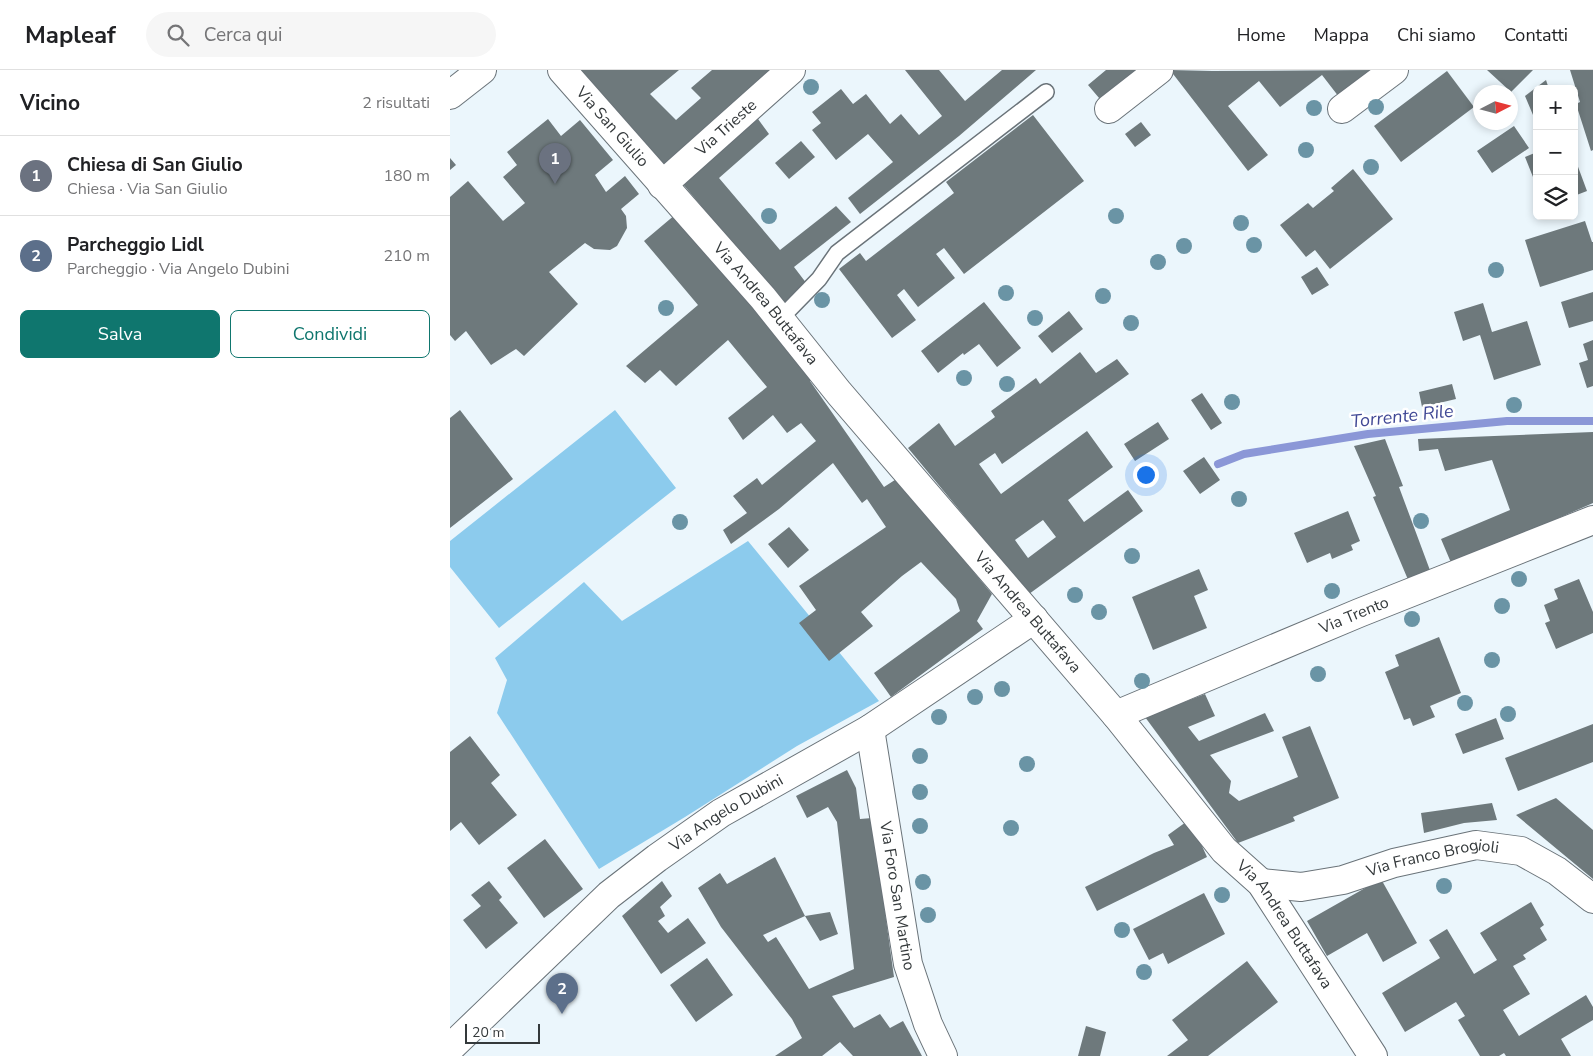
<!DOCTYPE html>
<html lang="it">
<head>
<meta charset="utf-8">
<style>
  body { margin:0; font-family:"Nunito Sans",sans-serif; background:#f6f6f6; color:#202124 }
  .controls { position:absolute; right:15px; top:15px; display:grid; overflow:hidden; border-radius:8px; box-shadow:0 2px 8px #0003 }
  .controls button { width:45px; height:45px; display:grid; place-items:center; padding:0; border:0; border-bottom:1px solid #e0e0e0; background:#fff; color:#202124; font:25px sans-serif }
  .compass { position:absolute; left:1023px; top:15px; width:45px; height:45px; border-radius:50%; background:#fff; box-shadow:0 2px 8px #0003; rotate:84deg }
  .scale { position:absolute; left:15px; bottom:12px; width:75px; box-sizing:border-box; padding-left:5px; border:2px solid #34393b; border-top:0; font-size:14px; line-height:18px; white-space:nowrap; color:#34393b; -webkit-text-stroke:4px #fff; paint-order:stroke }
  .you { position:absolute; left:695px; top:404px; width:18px; height:18px; margin:-12px; border:4px solid #fff; border-radius:50%; background:#1a73e8; box-shadow:0 0 0 8px #1a73e833 }
  .badge { display:grid; place-items:center; width:32px; height:32px; border-radius:50%; background:#0f766e; color:#fff; font-size:16px; font-weight:700 }
  .pin { position:absolute; translate:-50% -41px; filter:drop-shadow(0 1px 2px #0008) }
  .pin::after { content:''; position:absolute; top:26px; width:18px; height:15px; background:inherit; clip-path:polygon(0 0,100% 0,50% 100%) }
  .list { margin:0; padding:0; list-style:none }
  h2 { display:flex; justify-content:space-between; align-items:center; height:65px; margin:0; padding:0 20px; font-size:21px }
  h2 small { font-size:16px; font-weight:400; color:#757577 }
  .list li { display:grid; grid-template-columns:32px 1fr auto; gap:15px; align-items:center; box-sizing:border-box; height:80px; padding:0 20px; border-top:1px solid #e0e0e0 }
  .list b { display:block; font-size:19px; white-space:nowrap }
  .list p { margin:0; font-size:16px; white-space:nowrap; color:#757577 }
  .list em { font-size:16px; font-style:normal; color:#757577 }
  .actions { display:flex; gap:10px; padding:15px 20px }
  .actions a { flex:1; padding:11px 0; border:1px solid #0f766e; border-radius:8px; text-align:center; font-size:18px; color:#0f766e }
  .actions .main { background:#0f766e; color:#fff }
  .icon { flex:none; width:28px; height:28px; fill:none; stroke:currentColor; stroke-width:2; stroke-linecap:round; stroke-linejoin:round }
  .map { position:relative; flex:none; width:1143px; height:986px; overflow:hidden }
  header { display:flex; align-items:center; gap:30px; box-sizing:border-box; height:70px; padding:0 25px; background:#fff; border-bottom:1px solid #e0e0e0 }
  header strong { font-size:24px }
  nav { display:flex; gap:28px; margin-inline-start:auto; font-size:18px }
  .search { width:350px; height:45px; background:#f6f6f6; display:flex; align-items:center; gap:12px; box-sizing:border-box; padding:0 18px; border-radius:28px; color:#757577; font-size:19px }
  main { display:flex }
  aside { flex:1; background:#fff }
  .map>svg:first-child { display:block }
</style>
</head>
<body>
<header>
<strong>Mapleaf</strong>
<div class="search"><svg class="icon" aria-label="search" viewBox="0 0 24 24"><circle cx="10" cy="10" r="6"/><path d="M15 15l6 6"/></svg>Cerca qui</div>
<nav><a>Home</a><a>Mappa</a><a>Chi siamo</a><a>Contatti</a></nav>
</header>
<main>
<aside>
<h2>Vicino<small>2 risultati</small></h2>
<ul class="list">
<li><span class="badge" style="background:#6b7280">1</span><div><b>Chiesa di San Giulio</b><p>Chiesa · Via San Giulio</p></div><em>180 m</em></li>
<li><span class="badge" style="background:#5c6f8a">2</span><div><b>Parcheggio Lidl</b><p>Parcheggio · Via Angelo Dubini</p></div><em>210 m</em></li>
</ul>
<div class="actions"><a class="main">Salva</a><a>Condividi</a></div>
</aside>
<div class="map">
<svg width="1143" height="986" viewBox="0 0 1143 986">
  <rect width="100%" height="100%" fill="#ebf6fc"/>
  <path fill="#8ccbed" d="M165 340 226 418 49 558 0 497V471Z
    M298 471 429 631 347 676 235 747 149 799 47 643 57 610 45 588 134 512 172 551Z"/>
  <g fill="none" stroke-linecap="round" stroke-linejoin="round">
    <path stroke="#8b97d7" stroke-width="8" d="M768 394 794 384 918 364 1057 351H1143"/>
  </g>
  <path fill="#6e797c" fill-rule="evenodd" d="M131 0H229L200 24 226 50 251 28 241 18 262 0H326L215 97Z
    M455 0H489L515 31 552 0H586L509 66 410 144 398 128 443 92 418 64 386 90 362 60 371 53 362 42 391 19 403 34 416 24 440 54 451 44 469 65 492 46Z
    M656 0H692L655 35 638 15Z
    M720 0 762 1 923 0 889 27 872 5 830 37 809 11 778 36 818 85 798 101Z
    M1037 0H1083L1061 22Z
    M1120 0H1143V80L1141 81 1126 34 1130 32Z
    M997 1 1024 37 951 92 924 56Z
    M1096 10 1099 19H1087V43L1083 45 1075 26Z
    M303 42 319 64 269 108 330 180 386 136 401 152 344 197 357 214 333 234 232 113Z
    M583 45 634 111 514 204 494 178 486 184 505 208 468 237 454 219 447 225 466 250 442 268 389 199 410 183 416 191 504 123 496 112Z
    M98 49 111 66 130 50 163 90 145 105 156 122 175 106 189 124 171 139 176 146 177 158 167 176 160 180 144 179 135 173 99 202 128 234 74 286 66 279 41 295 16 261 5 271 0 265V127L18 111 53 151 75 133 53 107 67 95 57 82Z
    M691 52 701 65 685 77 675 64Z
    M1064 56 1079 78 1042 103 1027 81Z
    M351 71 365 87 339 109 325 93Z
    M1087 82V117L1075 87Z
    M1124 86 1137 121 1124 126Z
    M0 88 6 95 0 100Z
    M903 99 943 149 880 199 865 180 856 187 830 155 858 133 863 138 884 121 881 118Z
    M226 144 364 307 360 311 434 417 448 408 483 453 542 524 527 551 533 559 441 627 424 603 510 541 506 529 471 492 452 506 411 542 423 556 379 591 349 553 366 540 349 516 436 457 417 429 412 433 383 393 329 439 281 474 273 460 297 443 283 426 307 408 312 415 366 371 351 353 337 363 323 345 293 370 278 348 317 317 278 270 226 316 210 300 195 313 176 296 248 235 194 171Z
    M1135 151 1142 172H1143V200L1090 217 1075 170Z
    M867 197 879 215 862 225 851 207Z
    M1143 222V251L1119 258 1111 232Z
    M534 232 571 278 547 297 529 274 514 285 513 283 488 303 471 281Z
    M1033 233 1042 262 1077 251 1091 295 1044 310 1030 265 1013 271 1004 242Z
    M619 241 633 259 602 283 588 266Z
    M1143 270V316L1137 318 1129 293 1138 290 1133 274Z
    M630 282 646 303 667 289 679 304 552 394 545 383 529 394 551 424 637 361 663 397 618 430 634 452 678 420 693 441 579 524 458 378 489 353 505 376 545 347 541 341 586 308 590 314ZM593 450 606 467 578 488 565 470Z
    M1002 314 1006 329 972 337 969 322Z
    M752 323 772 353 761 360 741 330Z
    M10 340 63 409 0 458V348Z
    M708 352 719 369 685 391 674 374Z
    M1143 362V433L1002 495 991 469 1060 440 1042 390 995 401 988 379 969 381 968 369Z
    M935 369 953 416 949 417 981 503 959 512 923 427 926 426 904 376Z
    M754 387 770 410 750 424 733 401Z
    M898 441 910 471 901 475 903 480 882 489 880 483 857 493 844 463Z
    M339 457 359 480 338 498 318 474Z
    M749 499 758 520 744 526 757 558 703 580 682 527Z
    M1129 509 1143 542V563L1106 579 1095 553 1100 551 1094 535 1108 529 1104 519Z
    M989 567 1011 623 980 636 985 647 963 656 960 648 954 650 935 602 949 596 945 585Z
    M755 624 765 646 738 657 749 671 815 643 824 661 760 685 781 711 779 723 789 731 848 707 832 667 860 656 889 728 843 747 845 751 788 773 695 647Z
    M1046 648 1054 669 1013 684 1005 664Z
    M1143 654V692L1068 721 1055 688Z
    M20 666 50 705 41 713 67 745 29 775 11 752 0 761V682Z
    M397 700 406 718 410 749 422 748 444 907 382 926 404 958 430 944 440 958 453 951 472 986H403L390 972 372 986H325L352 968 342 949 271 857 248 818 270 803 277 814 325 787 355 846 380 842 388 864 370 871 355 846 313 865 318 872 326 867 359 919 404 899 387 752 378 737 357 748 346 726Z
    M1106 728 1143 760V809L1066 745Z
    M1042 733 1047 750 1014 753 974 763 971 743Z
    M736 752 748 767 757 787 647 841 635 817 704 783 724 775 718 765Z
    M95 769 133 819 94 848 57 798Z
    M931 809 967 873 933 892 917 863 877 886 857 851Z
    M39 811 52 827 49 830 68 853 36 879 13 850 31 836 21 825Z
    M212 811 222 826 210 837 215 846 208 851 218 863 238 848 256 873 211 904 172 846Z
    M754 823 775 864 718 894 713 883 699 890 683 859Z
    M1081 832 1094 855 1090 858 1097 870 1073 885 1076 889 1063 896 1080 924 1053 940 1069 966 1136 925 1143 937V950L1111 969 1121 986H1056L1054 983 1049 986H1030L1008 950 1015 946 1006 932 955 962 932 923 990 888 979 870 997 859 1024 904 1047 890 1030 863Z
    M257 888 283 925 246 952 220 915Z
    M797 891 828 932 758 986H717L738 970 722 950Z
    M636 956 656 962 650 986H628Z"/>
  <g fill="none" stroke-linecap="round" stroke-linejoin="round">
    <g stroke="#6a7379" stroke-width="18">
      <path id="lane" d="M330 249 369 209 387 183 596 22"/>
    </g>
    <g stroke="#6a7379" stroke-width="30">
      <g id="street">
        <path id="s1" d="M112 0 313 228 389 323 666 645 774 780 811 813 923 986"/>
        <path d="M0 25 32 0"/>
        <path d="M659 39 709 0"/>
        <path d="M892 39 944 0"/>
        <path id="s2" d="M212 115 341 0"/>
        <path id="s3" d="M666 645 909 543 1143 450"/>
        <path id="s4" d="M420 659 458 894 478 954 493 986"/>
        <path id="s5" d="M811 813 851 817 893 810 944 793 1026 775 1071 781 1107 801 1143 829"/>
        <path id="s6" d="M0 978 159 825 207 788 271 743 420 659 584 549"/>
      </g>
    </g>
    <use href="#lane" stroke="#fff" stroke-width="15"/>
    <use href="#street" stroke="#fff" stroke-width="28"/>
  </g>
  <g fill="#6a94a5">
    <circle cx="361" cy="17" r="8"/>
    <circle cx="926" cy="37" r="8"/>
    <circle cx="864" cy="38" r="8"/>
    <circle cx="856" cy="80" r="8"/>
    <circle cx="921" cy="97" r="8"/>
    <circle cx="319" cy="146" r="8"/>
    <circle cx="666" cy="146" r="8"/>
    <circle cx="791" cy="153" r="8"/>
    <circle cx="804" cy="175" r="8"/>
    <circle cx="734" cy="176" r="8"/>
    <circle cx="708" cy="192" r="8"/>
    <circle cx="1046" cy="200" r="8"/>
    <circle cx="556" cy="223" r="8"/>
    <circle cx="653" cy="226" r="8"/>
    <circle cx="372" cy="230" r="8"/>
    <circle cx="216" cy="238" r="8"/>
    <circle cx="585" cy="248" r="8"/>
    <circle cx="681" cy="253" r="8"/>
    <circle cx="514" cy="308" r="8"/>
    <circle cx="557" cy="314" r="8"/>
    <circle cx="782" cy="332" r="8"/>
    <circle cx="1064" cy="335" r="8"/>
    <circle cx="789" cy="429" r="8"/>
    <circle cx="971" cy="451" r="8"/>
    <circle cx="230" cy="452" r="8"/>
    <circle cx="682" cy="486" r="8"/>
    <circle cx="1069" cy="509" r="8"/>
    <circle cx="882" cy="521" r="8"/>
    <circle cx="625" cy="525" r="8"/>
    <circle cx="1052" cy="536" r="8"/>
    <circle cx="649" cy="542" r="8"/>
    <circle cx="962" cy="549" r="8"/>
    <circle cx="1042" cy="590" r="8"/>
    <circle cx="868" cy="604" r="8"/>
    <circle cx="692" cy="611" r="8"/>
    <circle cx="552" cy="619" r="8"/>
    <circle cx="525" cy="627" r="8"/>
    <circle cx="1015" cy="633" r="8"/>
    <circle cx="1058" cy="644" r="8"/>
    <circle cx="489" cy="647" r="8"/>
    <circle cx="470" cy="686" r="8"/>
    <circle cx="577" cy="694" r="8"/>
    <circle cx="470" cy="722" r="8"/>
    <circle cx="470" cy="756" r="8"/>
    <circle cx="561" cy="758" r="8"/>
    <circle cx="473" cy="812" r="8"/>
    <circle cx="994" cy="816" r="8"/>
    <circle cx="772" cy="825" r="8"/>
    <circle cx="478" cy="845" r="8"/>
    <circle cx="672" cy="860" r="8"/>
    <circle cx="694" cy="902" r="8"/>
  </g>
  <g text-anchor="middle" dominant-baseline="central" stroke-width="5" stroke-linejoin="round" paint-order="stroke">
    <g font-size="16" fill="#34393b" stroke="#fff">
      <text stroke="none"><textPath href="#s1" startOffset="76">Via San Giulio</textPath></text>
      <text stroke="none"><textPath href="#s2" startOffset="86">Via Trieste</textPath></text>
      <text stroke="none"><textPath href="#s1" startOffset="310">Via Andrea Buttafava</textPath></text>
      <text stroke="none"><textPath href="#s1" startOffset="715">Via Andrea Buttafava</textPath></text>
      <text stroke="none"><textPath href="#s3" startOffset="258">Via Trento</textPath></text>
      <text stroke="none"><textPath href="#s6" startOffset="364">Via Angelo Dubini</textPath></text>
      <text stroke="none"><textPath href="#s5" startOffset="176">Via Franco Brogioli</textPath></text>
      <text stroke="none"><textPath href="#s4" startOffset="169">Via Foro San Martino</textPath></text>
      <text stroke="none"><textPath href="#s1" startOffset="1120">Via Andrea Buttafava</textPath></text>
    </g>
    <g font-size="18" font-style="italic" fill="#404895" stroke="#fff">
      <text transform="translate(952 346) rotate(-6)">Torrente Rile</text>
    </g>
  </g>
</svg>
<div class="controls">
<button>+</button>
<button>−</button>
<button><svg class="icon" aria-label="layers" viewBox="0 0 24 24"><path d="M12 4l9 5-9 5-9-5zM3 14l9 5 9-5"/></svg></button>
</div>
<svg class="compass" viewBox="-18 -18 36 36"><path d="M0-13l5 13h-10z" fill="#e53935"/><path d="M0 13l5-13h-10z" fill="#757577"/></svg>
<div class="scale">20 m</div>
<div class="you"></div>
<div class="pin badge" style="left:105px;top:114px;background:#6b7280">1</div>
<div class="pin badge" style="left:112px;top:944px;background:#5c6f8a">2</div>
</div>
</main>
</body>
</html>
